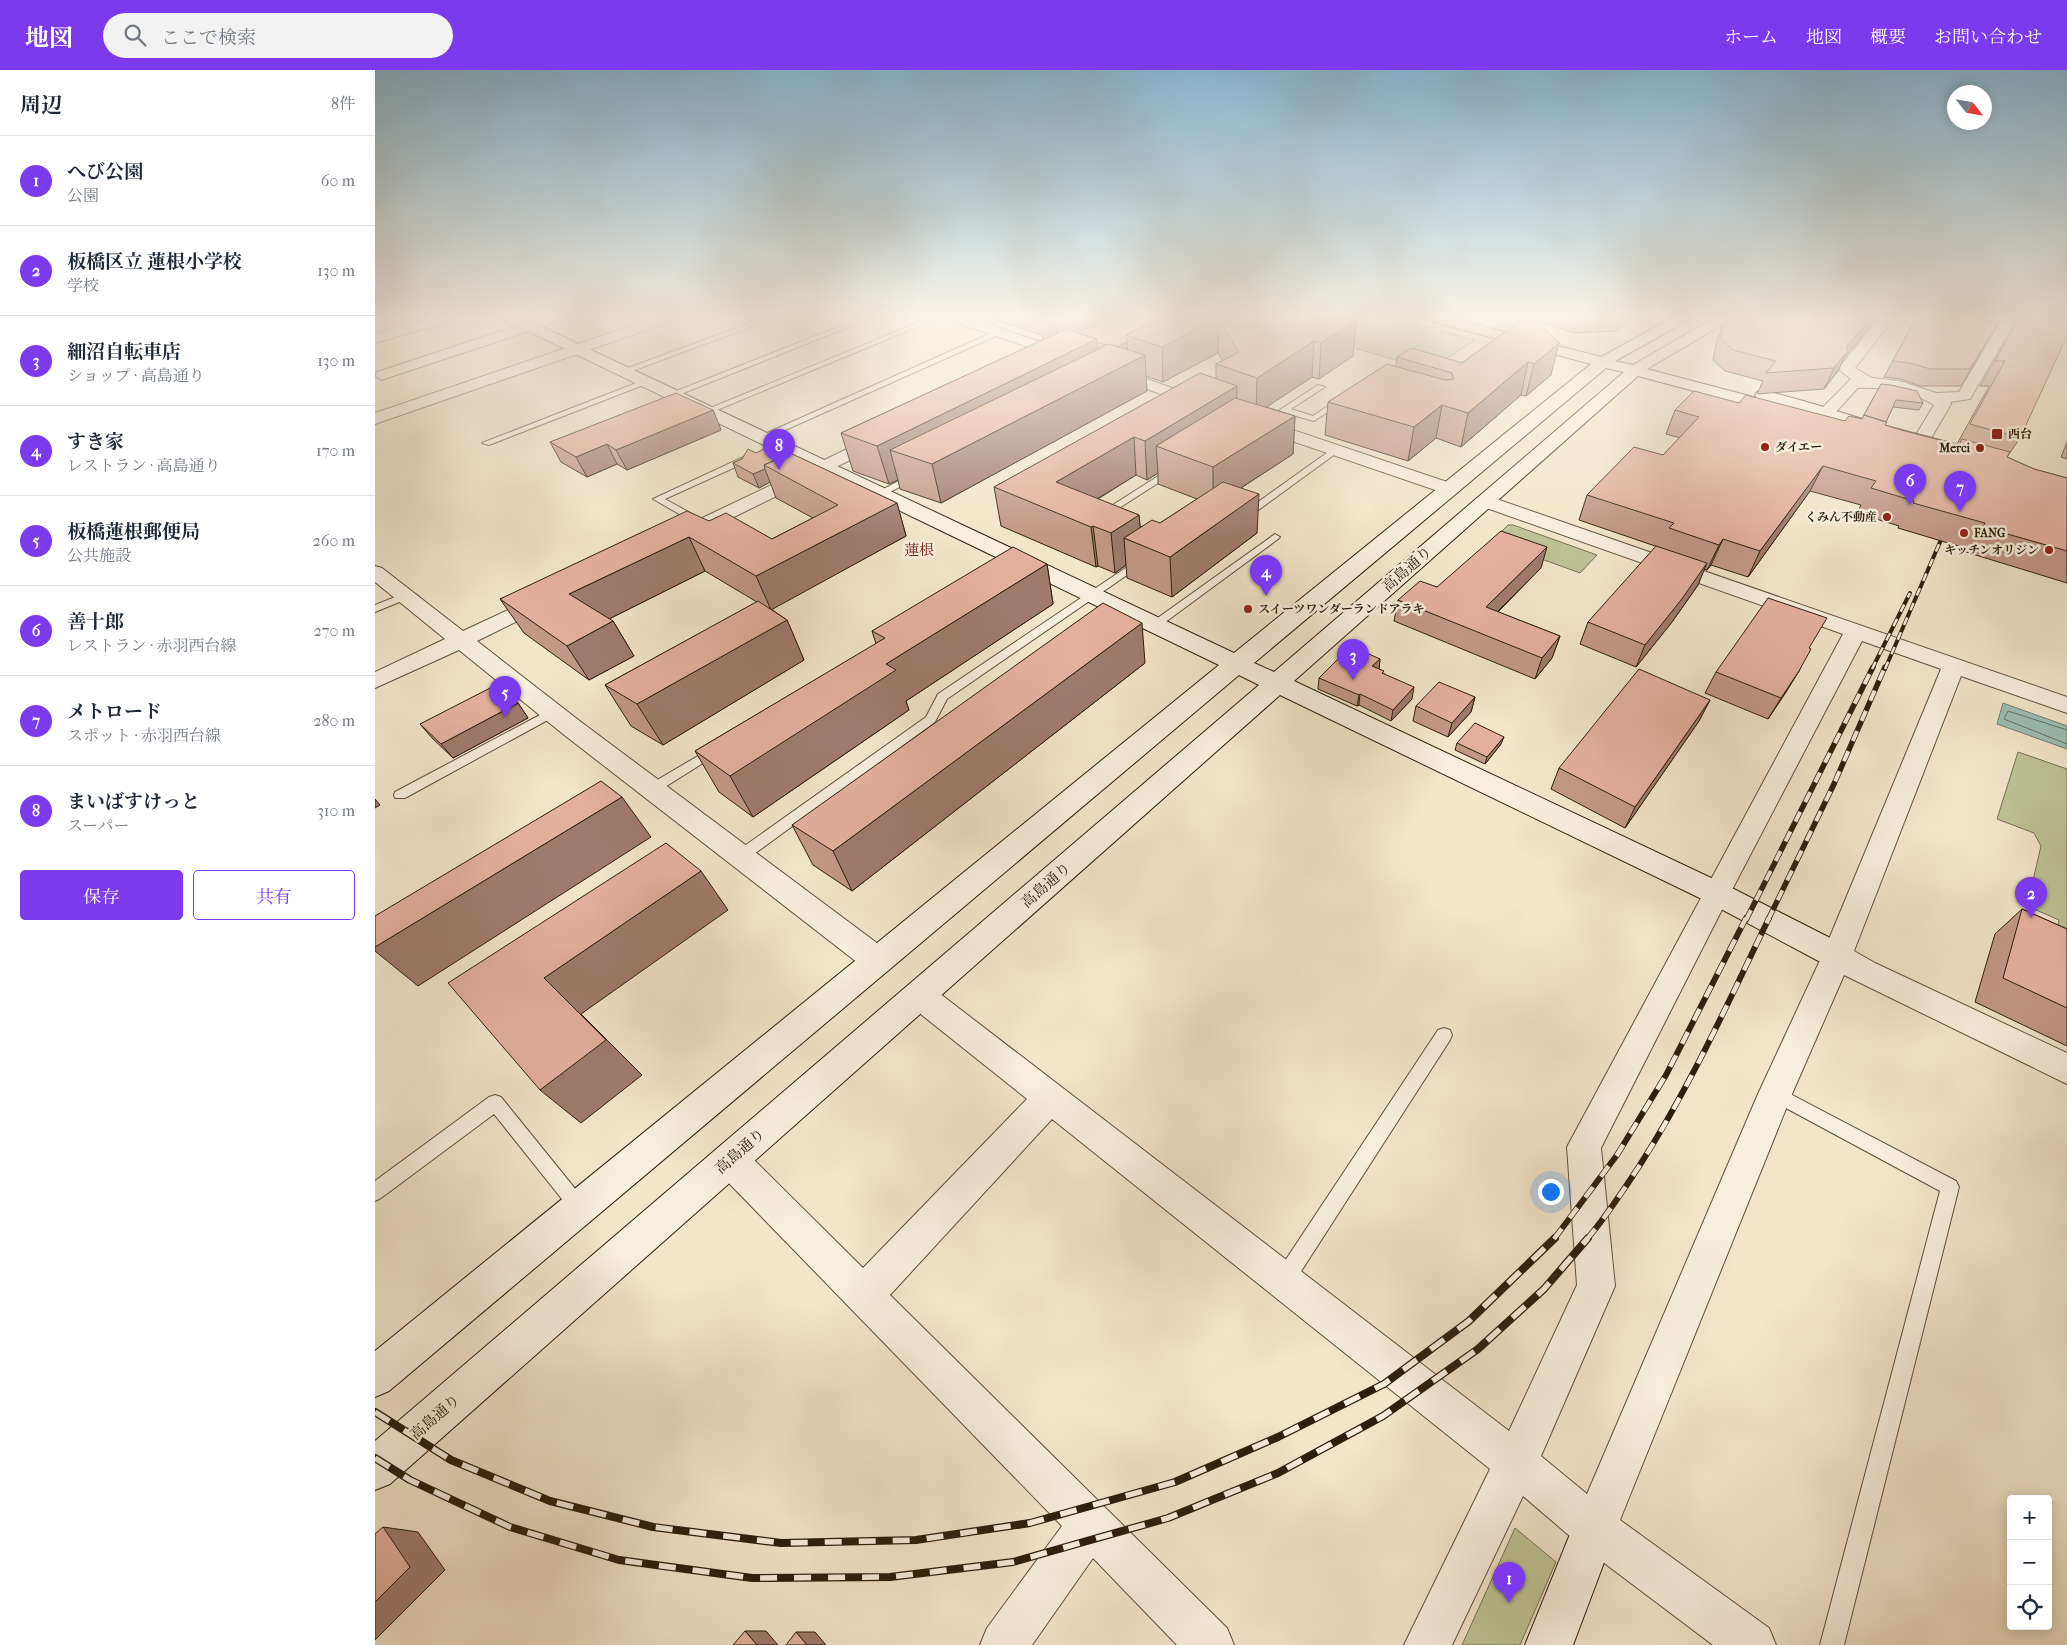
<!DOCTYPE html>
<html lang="ja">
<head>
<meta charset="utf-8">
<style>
  body { margin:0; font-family:"IM FELL French Canon","Noto Serif JP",serif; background:#f2f2f3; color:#1f2937 }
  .controls { position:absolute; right:15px; bottom:15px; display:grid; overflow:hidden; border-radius:5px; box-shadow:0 2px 12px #0003 }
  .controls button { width:45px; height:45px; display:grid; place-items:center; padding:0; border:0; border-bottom:1px solid #e0e1e3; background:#fff; color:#1f2937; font:25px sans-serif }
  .compass { position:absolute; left:1572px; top:15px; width:45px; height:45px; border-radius:50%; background:#fff; box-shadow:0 2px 12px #0003; rotate:121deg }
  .you { position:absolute; left:1175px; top:1121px; width:18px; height:18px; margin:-12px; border:4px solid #fff; border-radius:50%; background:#1a73e8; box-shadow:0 0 0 8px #1a73e833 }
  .badge { display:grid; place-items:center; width:32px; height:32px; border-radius:50%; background:#7c3aed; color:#fff; font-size:16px; font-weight:700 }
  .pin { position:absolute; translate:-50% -41px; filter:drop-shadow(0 1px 2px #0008) }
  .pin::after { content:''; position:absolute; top:26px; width:18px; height:15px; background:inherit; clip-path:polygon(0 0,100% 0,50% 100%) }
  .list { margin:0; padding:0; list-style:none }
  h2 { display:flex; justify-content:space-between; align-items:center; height:65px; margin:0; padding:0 20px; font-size:21px }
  h2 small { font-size:16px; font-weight:400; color:#747a83 }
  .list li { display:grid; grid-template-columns:32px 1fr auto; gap:15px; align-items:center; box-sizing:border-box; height:90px; padding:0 20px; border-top:1px solid #e0e1e3 }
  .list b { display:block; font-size:19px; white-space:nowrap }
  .list p { margin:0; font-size:16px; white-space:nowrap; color:#747a83 }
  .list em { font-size:16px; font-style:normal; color:#747a83 }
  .actions { display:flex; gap:10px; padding:15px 20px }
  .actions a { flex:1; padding:11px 0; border:1px solid #7c3aed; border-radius:5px; text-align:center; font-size:18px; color:#7c3aed }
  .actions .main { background:#7c3aed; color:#fff }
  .icon { flex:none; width:28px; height:28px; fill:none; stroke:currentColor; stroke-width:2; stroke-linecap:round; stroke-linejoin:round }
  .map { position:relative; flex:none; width:1692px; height:1575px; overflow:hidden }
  header { display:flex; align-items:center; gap:30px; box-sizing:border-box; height:70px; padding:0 25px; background:#7c3aed; color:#fff }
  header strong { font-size:24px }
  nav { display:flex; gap:28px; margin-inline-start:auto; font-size:18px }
  .search { width:350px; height:45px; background:#f2f2f3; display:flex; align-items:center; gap:12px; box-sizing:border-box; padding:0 18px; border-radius:28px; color:#747a83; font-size:19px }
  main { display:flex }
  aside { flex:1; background:#fff }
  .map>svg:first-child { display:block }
</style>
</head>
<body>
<header>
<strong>地図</strong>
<div class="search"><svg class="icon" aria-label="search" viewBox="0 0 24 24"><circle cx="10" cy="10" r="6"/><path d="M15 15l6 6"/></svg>ここで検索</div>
<nav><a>ホーム</a><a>地図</a><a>概要</a><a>お問い合わせ</a></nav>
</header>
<main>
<aside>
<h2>周辺<small>8件</small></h2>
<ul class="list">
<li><span class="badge">1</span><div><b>へび公園</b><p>公園</p></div><em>60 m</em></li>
<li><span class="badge">2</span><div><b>板橋区立 蓮根小学校</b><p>学校</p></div><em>130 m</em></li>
<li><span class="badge">3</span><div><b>細沼自転車店</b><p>ショップ · 高島通り</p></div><em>130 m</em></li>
<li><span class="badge">4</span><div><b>すき家</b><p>レストラン · 高島通り</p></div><em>170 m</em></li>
<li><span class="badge">5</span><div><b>板橋蓮根郵便局</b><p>公共施設</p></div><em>260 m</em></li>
<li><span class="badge">6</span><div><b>善十郎</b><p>レストラン · 赤羽西台線</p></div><em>270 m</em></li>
<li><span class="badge">7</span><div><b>メトロード</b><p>スポット · 赤羽西台線</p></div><em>280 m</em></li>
<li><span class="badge">8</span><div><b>まいばすけっと</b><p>スーパー</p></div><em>310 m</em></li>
</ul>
<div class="actions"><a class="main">保存</a><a>共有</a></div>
</aside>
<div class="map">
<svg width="1692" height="1575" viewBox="0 0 1692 1575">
  <rect width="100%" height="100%" fill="#f2e5ca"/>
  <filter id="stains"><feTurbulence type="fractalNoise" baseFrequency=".004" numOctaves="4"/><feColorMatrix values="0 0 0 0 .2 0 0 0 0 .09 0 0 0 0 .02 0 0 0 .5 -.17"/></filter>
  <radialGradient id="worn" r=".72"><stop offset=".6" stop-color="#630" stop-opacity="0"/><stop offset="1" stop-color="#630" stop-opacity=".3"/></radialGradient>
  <path fill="#bdc395" stroke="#757150" d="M996 246H1012L1100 270 1055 300 955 271Z
    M1133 455H1138L1222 485 1205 503 1117 471Z
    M1643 682 1692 699V880L1679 874 1684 850 1652 836 1666 776 1659 763 1622 749Z
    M1140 1458 1181 1492 1145 1575H1087Z"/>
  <path fill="#9bbfb6" stroke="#6f7f72" d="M1628 633 1692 656V679L1622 654Z"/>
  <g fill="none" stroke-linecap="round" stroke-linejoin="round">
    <path stroke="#646f61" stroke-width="1" d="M1692 660 1633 641 1629 649 1692 674"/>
    <g stroke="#5e503c" stroke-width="2">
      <path id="lane" d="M394 246H404L252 303 245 301Z
        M491 246H501L301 326 294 324Z
        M559 246H568L335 343 328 341Z
        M623 260 630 262 390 369 383 367Z
        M269 310 276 312 114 375 107 373Z
        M943 315 950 317 916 339 938 346 966 327 973 329 939 351 910 343 904 345 900 343Z
        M960 377 964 380 963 382 871 449H865V445Z
        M375 384 379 387 378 389 290 429 326 449V453H320L278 429Z
        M799 396 803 399 802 401 730 447 727 448 722 445Z
        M541 402 546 405 544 407 509 425 506 426 501 423Z
        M900 464 905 467 903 469 785 556H777L776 554 777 552Z
        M767 487 771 488V492L572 629 560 652 371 790 366 791 361 790 359 786 361 782 551 647 563 624Z
        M30 523 35 526 34 528 0 542V535Z
        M178 638 184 642 182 645 30 728H20L19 725 20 722Z
        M340 676 344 677 346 680 344 683 282 722H272L271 719 272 716Z
        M1069 958 1075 960 1077 965 1075 970 916 1217 909 1219 902 1217 900 1210 902 1203 1063 960Z
        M1400 1016 1581 1111 1584 1117 1469 1575H1445L1565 1121 1394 1029 1392 1024 1394 1019Z
        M120 1025 126 1027 210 1131 213 1137 210 1143 204 1146 198 1143 119 1044 6 1128 0 1131V1111L114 1027Z"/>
    </g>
    <g stroke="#5e503c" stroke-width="2">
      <path id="street" d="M63 246H84L82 249 0 273V264Z
        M172 246H192L190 249 12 308 7 310 0 306 2 302Z
        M285 246H305L303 249 0 354V343Z
        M569 246H589L701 284 704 287 701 290H691L571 249Z
        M1506 246H1520L1480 298 1497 308 1525 311 1561 323 1584 322 1629 246H1643L1595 329 1575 332 1576 334 1548 382 1542 383 1536 382 1533 378 1559 335C1536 321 1511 317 1483 318L1458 345 1452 356H1440L1438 352 1445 340 1476 309 1463 299Z
        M736 296 833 331 835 334 833 337H821L731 304 728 301 731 298Z
        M885 349 1081 415 1084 419 1081 423 1075 425 1069 423 879 358 877 354 879 350Z
        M506 363 512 364 515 368 512 372 318 467 311 469 304 467 301 463 304 459Z
        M1110 425 1692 627V643L1586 606 1479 881 1500 893 1692 983V1014L1469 905 1417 1024 1245 1450 1394 1558 1401 1575H1338L1204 1474 1148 1426 1077 1575H1029L1115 1399 677 1049 515 1225 852 1558 859 1575H802L718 1488 657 1575H605L612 1558 687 1456 343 1102 338 1090 343 1078 355 1073 367 1078 488 1198 652 1029 533 934 529 925 533 916 544 912 555 916 1134 1361 1202 1215 1192 1077 1468 564 1103 435 1101 431 1103 427ZM1487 571 1566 599 1447 886 1383 1024 1212 1424 1166 1386 1240 1216 1226 1078 1359 816Z
        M0 496 7 498 88 561 163 526 170 524 177 526 181 530 177 534 102 571 206 652 514 882 518 891 514 900 503 904 492 900 188 664 84 580 0 618V602L70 569 0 512Z"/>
    </g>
    <g stroke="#2d1f0c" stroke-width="2">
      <path id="secondary" d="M126 246H144L859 583 1216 294 1048 249 1046 246H1068L1226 287 1301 246H1318L1316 249 1240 291 1258 295 1342 246H1359L1357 249 1272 299 1382 328 1380 325 1382 322 1388 320 1439 334 1513 357 1515 361 1513 365H1501L1411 336 1413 339 1411 342 1405 344 1263 306 919 611 1351 815 1473 877 1477 886 1473 895 1462 898 1451 895 1331 831 905 625 15 1414 0 1420V1371L884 615 864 605 14 1321 0 1327V1281L844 595 128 249ZM1231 298 1249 302 899 602 879 593Z
        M1220 1436 1236 1442 1242 1458 1198 1575H1150L1204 1442Z"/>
    </g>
    <use href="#lane" fill="#f7eedd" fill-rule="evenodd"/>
    <use href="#street" fill="#f7eedd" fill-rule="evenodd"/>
    <use href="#secondary" fill="#f7eedd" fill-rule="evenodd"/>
    <g stroke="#2d1f0c" stroke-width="4">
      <path id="rail-far3" d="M1497 599 1535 523
        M1510 599 1565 472 1573 459"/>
    </g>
    <g stroke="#2d1f0c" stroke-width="5.5">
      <path id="rail-far2" d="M1371 850 1498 597
        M1393 850 1459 714 1510 597"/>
    </g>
    <g stroke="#2d1f0c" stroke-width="6">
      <path id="rail-far1" d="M1179 1169 1242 1085 1291 1005 1371 848
        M1212 1169C1231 1147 1247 1122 1263 1098 1314 1019 1353 933 1394 848"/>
    </g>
    <g stroke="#2d1f0c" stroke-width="8">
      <path id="rail" d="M0 1342 76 1390 175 1431 278 1457 406 1473 541 1470 655 1453 800 1412 903 1367 1009 1314 1094 1251 1180 1168
        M0 1388 35 1410 135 1457 244 1490 377 1508 515 1507 638 1492 793 1448 903 1403 1008 1346 1103 1279 1169 1219 1213 1168"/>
    </g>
    <use href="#rail-far3" stroke="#f7eedd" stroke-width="2.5" stroke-dasharray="8" stroke-linecap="butt"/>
    <use href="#rail-far2" stroke="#f7eedd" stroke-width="4" stroke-dasharray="11" stroke-linecap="butt"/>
    <use href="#rail-far1" stroke="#f7eedd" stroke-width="4.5" stroke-dasharray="13" stroke-linecap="butt"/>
    <use href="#rail" stroke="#f7eedd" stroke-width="5.5" stroke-dasharray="17" stroke-linecap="butt"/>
  </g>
  <path fill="#c39787" stroke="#2d1f0c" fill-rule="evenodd" d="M608 246H911L927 251H981L978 286 944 309 937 307 891 337 920 346 918 384 866 418 882 463 797 527 752 508 751 495 740 503 723 496 721 497 626 456 619 417 841 309V294L848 291 843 283 788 312 771 306 772 321 566 433 525 419 523 410 514 414 478 401 466 363 668 270 667 265ZM783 403V414L822 429 785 453 765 457 764 445 723 429 761 405 772 410Z
    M1143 246H1259L1241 261 1200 263 1173 255V253L1161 250 1176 305 1151 326 1146 325 1086 377 1061 368 1033 391 950 365 953 332 1021 296 1022 287 1087 293 1150 248Z
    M1259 246H1271L1268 248Z
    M1362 246H1504L1469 288 1463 301 1449 319 1382 324 1388 311 1350 301 1338 290 1341 274 1348 254Z
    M1542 246H1598L1597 248 1623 253 1586 316H1545L1526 309 1509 307Z
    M1653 246H1692L1645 368 1632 387 1659 399 1692 408V513L1591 482 1593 479 1523 458 1524 456 1482 443 1486 435 1435 421 1373 507 1336 495 1332 500 1329 499 1323 515 1297 552 1261 597 1205 574 1213 552 1286 478 1204 450 1212 425 1288 385 1305 368 1291 364 1300 340 1364 333 1470 351 1487 349 1506 314 1548 333 1544 340 1518 337 1511 352 1510 355 1582 374 1614 316H1605L1644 248 1651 250Z
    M338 340 346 360 252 400 242 394 212 407 186 392 175 372Z
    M1692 372V389L1686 387Z
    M381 383H415L522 433 531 466 396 539 412 550 429 590 288 675 256 656 230 615 382 532 330 501 234 549 238 551 259 586 214 610 149 563 125 529 334 451 397 469 438 448 401 428 395 412 384 418 363 407 358 393Z
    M672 494 678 534 531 631 534 640 378 747 344 722 320 681 501 574 497 561Z
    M1166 498 1123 542 1185 566 1177 588 1160 609 1019 551 1023 530 1062 517Z
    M1434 578 1424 601 1411 622 1393 649 1330 623 1341 602Z
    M1005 589 1004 599 1037 629 1016 651 984 635 982 636 943 619 944 608Z
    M770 593 477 821 438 795 417 755Z
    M1100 627 1096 642 1073 667 1038 651 1041 636Z
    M1335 630 1324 651 1250 758 1176 719 1184 698Z
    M143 633 153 648 78 688 57 668 45 654Z
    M1082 673 1126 674 1110 694 1080 680Z
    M1647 839 1692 859V976L1600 932 1620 864Z"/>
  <path fill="#9f7b6e" stroke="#2d1f0c" d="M708 246H747L683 276 681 258Z
    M1249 246H1259L1241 261 1245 249Z
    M1498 246H1504L1469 288 1463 301 1449 319 1459 298 1471 277Z
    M843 248V283L788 312 787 277Z
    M981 251 978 286 944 309 946 273Z
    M722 269 725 305 515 380 523 410 514 414 502 376Z
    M939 271 937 307 881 344 882 308Z
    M752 272 753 290 740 278Z
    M1184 273 1176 305 1151 326 1159 294Z
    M770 285 772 321 566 433 557 394Z
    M1153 292 1146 325 1086 377 1093 343Z
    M862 316 861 353 781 376 783 403 772 410 770 371Z
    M1067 335 1061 368 1033 391 1039 357Z
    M338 340 346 360 252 400 241 380Z
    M920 346 918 384 838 436V397Z
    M759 367 761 405 692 447 681 412Z
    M232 374 242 394 212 407 201 387Z
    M413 378 418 391 393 397Z
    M1448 396 1435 421 1373 507 1385 481Z
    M390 399 395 412 384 418 378 404Z
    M884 424 882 463 797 527 795 487Z
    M522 433 531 466 396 540 381 506Z
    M764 445 767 475 749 468 751 495 740 503 736 463Z
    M718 456 723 496 721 497 716 457Z
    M314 467 330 501 216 558 194 524Z
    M1348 469 1336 495 1332 500 1344 475Z
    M1172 477 1166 498 1106 558 1111 537Z
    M1332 493 1323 515 1297 552 1261 597 1270 575Z
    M672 494 678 534 531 631 534 640 378 747 355 706 511 594Z
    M412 550 429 590 288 675 262 634Z
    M238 551 259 586 214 610 192 576Z
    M767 553 770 593 477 821 458 781Z
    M1185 566 1177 588 1160 609 1167 588Z
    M1005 589 1004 600 997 596Z
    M1424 601 1411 622 1393 649 1406 628Z
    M1039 617 1037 629 1016 651 1018 640Z
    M985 624 984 635 982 636 984 625Z
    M1100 627 1096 642 1073 667 1077 653Z
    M1335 630 1324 651 1250 758 1260 737Z
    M143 633 153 648 78 688 66 674Z
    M1129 667 1126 674 1110 694 1112 687Z
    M247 727 276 767 43 916 0 881V877Z
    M0 729 5 735 0 738Z
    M326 801 353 840 206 944 267 1005 206 1053 165 1020 169 908Z
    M8 1457 43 1462 70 1500 0 1570V1532Z
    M370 1561H391L403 1575H382Z
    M421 1562H440L451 1575H432Z"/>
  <path fill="#e3b09d" stroke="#2d1f0c" d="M659 246H708L681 258 666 253 673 250Z
    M740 246H791L751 265 752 272 743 277 734 274 731 275 722 272V269L703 263Z
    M791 246H911L927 251 936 246H961L981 251 946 273 939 271 882 308 841 294 864 282 843 248 787 277 751 265Z
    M1152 246 1158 248 1184 273 1159 294 1153 292 1093 343 1067 335 1039 357 953 332 1012 294 1070 310 1079 309 1077 303 1022 287 1037 278 1087 293Z
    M1185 246H1249L1245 249 1203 251Z
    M1362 246H1498L1471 277 1473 281 1459 298 1391 303 1401 291 1358 280 1346 269 1348 254Z
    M1542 246H1598L1597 247 1623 253 1595 299H1555L1535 293 1518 291Z
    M1655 246H1692V266L1645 368 1595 354 1630 291H1620L1644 248 1652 250Z
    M691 259 722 269 502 376 466 363Z
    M734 274 770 285 557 394 515 380Z
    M825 303 862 316 770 371 759 367 681 412 764 445 736 463 718 456 716 457 619 417Z
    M1506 314 1516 315 1542 321 1548 333 1521 330 1511 352 1489 345Z
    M1319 321 1364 333 1371 325 1470 351 1474 346 1487 349 1489 345 1512 352 1510 355 1526 360 1584 375 1587 369 1635 382 1632 387 1659 399 1692 408V481L1608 457 1610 453 1538 433 1539 431 1496 418 1501 411 1448 396 1385 481 1348 469 1344 475 1294 458 1299 453 1212 425 1259 377 1288 385 1324 347 1300 340Z
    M301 323 338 340 241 380 232 374 201 387 175 372Z
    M860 328 920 346 838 397 781 376Z
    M402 372 413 378 410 386 389 395 390 399 378 404 358 393 367 389 373 379 381 383Z
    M415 383 522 433 381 506 314 467 194 524 238 551 192 576 125 529 312 441 334 451 351 443 397 469 463 435 389 395Z
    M848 412 884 424 795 487 749 468 777 450 785 453Z
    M1126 461 1172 477 1111 537 1185 566 1167 588 1023 530 1045 511 1062 517Z
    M1281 476 1332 493 1306 530 1270 575 1213 552Z
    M638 477 672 494 511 594 521 600 355 706 320 681 510 568 497 561Z
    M1393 528 1452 548 1434 578 1436 579 1424 601 1406 628 1341 602Z
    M383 531 412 550 262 634 230 615Z
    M728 533 767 553 458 781 417 755Z
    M976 576 1005 589 997 596 1009 601 1007 603 1039 617 1018 640 985 624 984 625 944 608Z
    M1264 599 1335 630 1260 737 1184 698Z
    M1064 612 1100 627 1077 653 1041 636Z
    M121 615 143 633 66 674 45 654Z
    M1100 653 1129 667 1112 687 1082 673Z
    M226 711 247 727 0 877V846Z
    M291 773 326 801 169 908 231 970 165 1020 73 913Z
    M1647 839 1692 859V938L1628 908Z
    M8 1457 35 1497 0 1532V1464Z
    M370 1561 382 1575H358Z
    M421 1562 432 1575H411Z"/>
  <linearGradient id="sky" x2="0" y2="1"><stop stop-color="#89b8d4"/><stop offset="0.53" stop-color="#f9f3e7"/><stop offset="1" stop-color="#f9f3e7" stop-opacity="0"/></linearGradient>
  <rect width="1692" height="466" fill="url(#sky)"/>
  <g fill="#8f2418" stroke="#f7eedd" stroke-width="2">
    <rect x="1616" y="358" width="12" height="12" rx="2.5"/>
    <circle cx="1390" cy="377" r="5"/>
    <circle cx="1605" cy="378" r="5"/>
    <circle cx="1512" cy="447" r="5"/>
    <circle cx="1589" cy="463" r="5"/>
    <circle cx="1674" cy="480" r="5"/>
    <circle cx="873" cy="539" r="5"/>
  </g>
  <g text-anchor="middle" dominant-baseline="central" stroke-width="5" stroke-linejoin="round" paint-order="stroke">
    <g font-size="12" font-weight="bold" fill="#2d1f0c" stroke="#f7eedd" text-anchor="start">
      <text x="1633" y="364">西台</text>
      <text x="1400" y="377">ダイエー</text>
      <text x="1595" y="378" text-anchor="end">Merci</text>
      <text x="1502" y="447" text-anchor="end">くみん不動産</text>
      <text x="1599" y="463">FANG</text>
      <text x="1664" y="480" text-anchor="end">キッチンオリジン</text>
      <text x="883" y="539">スイーツワンダーランドアラキ</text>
    </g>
    <g font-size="15" fill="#7a1f14" stroke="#f7eedd">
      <text x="544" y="480">蓮根</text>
    </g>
    <g font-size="15" fill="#2d1f0c" stroke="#f7eedd">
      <text transform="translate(1032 499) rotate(-41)">高島通り</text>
      <text transform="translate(671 815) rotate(-41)">高島通り</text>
      <text transform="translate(365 1081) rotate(-41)">高島通り</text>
      <text transform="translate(60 1347) rotate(-41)">高島通り</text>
    </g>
  </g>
  <rect width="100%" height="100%" filter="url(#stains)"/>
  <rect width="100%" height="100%" fill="url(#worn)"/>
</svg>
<div class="controls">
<button>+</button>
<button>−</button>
<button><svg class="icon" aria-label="locate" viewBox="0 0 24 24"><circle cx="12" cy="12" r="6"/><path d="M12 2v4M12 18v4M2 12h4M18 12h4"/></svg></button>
</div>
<svg class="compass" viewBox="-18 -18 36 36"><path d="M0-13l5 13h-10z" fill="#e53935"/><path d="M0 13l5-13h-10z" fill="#747a83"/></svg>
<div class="you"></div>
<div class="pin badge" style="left:1134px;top:1533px">1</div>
<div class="pin badge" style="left:1656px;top:848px">2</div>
<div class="pin badge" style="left:978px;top:610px">3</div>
<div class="pin badge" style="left:891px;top:526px">4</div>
<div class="pin badge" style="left:130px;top:647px">5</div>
<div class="pin badge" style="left:1535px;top:435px">6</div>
<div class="pin badge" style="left:1585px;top:442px">7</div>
<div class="pin badge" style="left:404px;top:400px">8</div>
</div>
</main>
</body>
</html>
